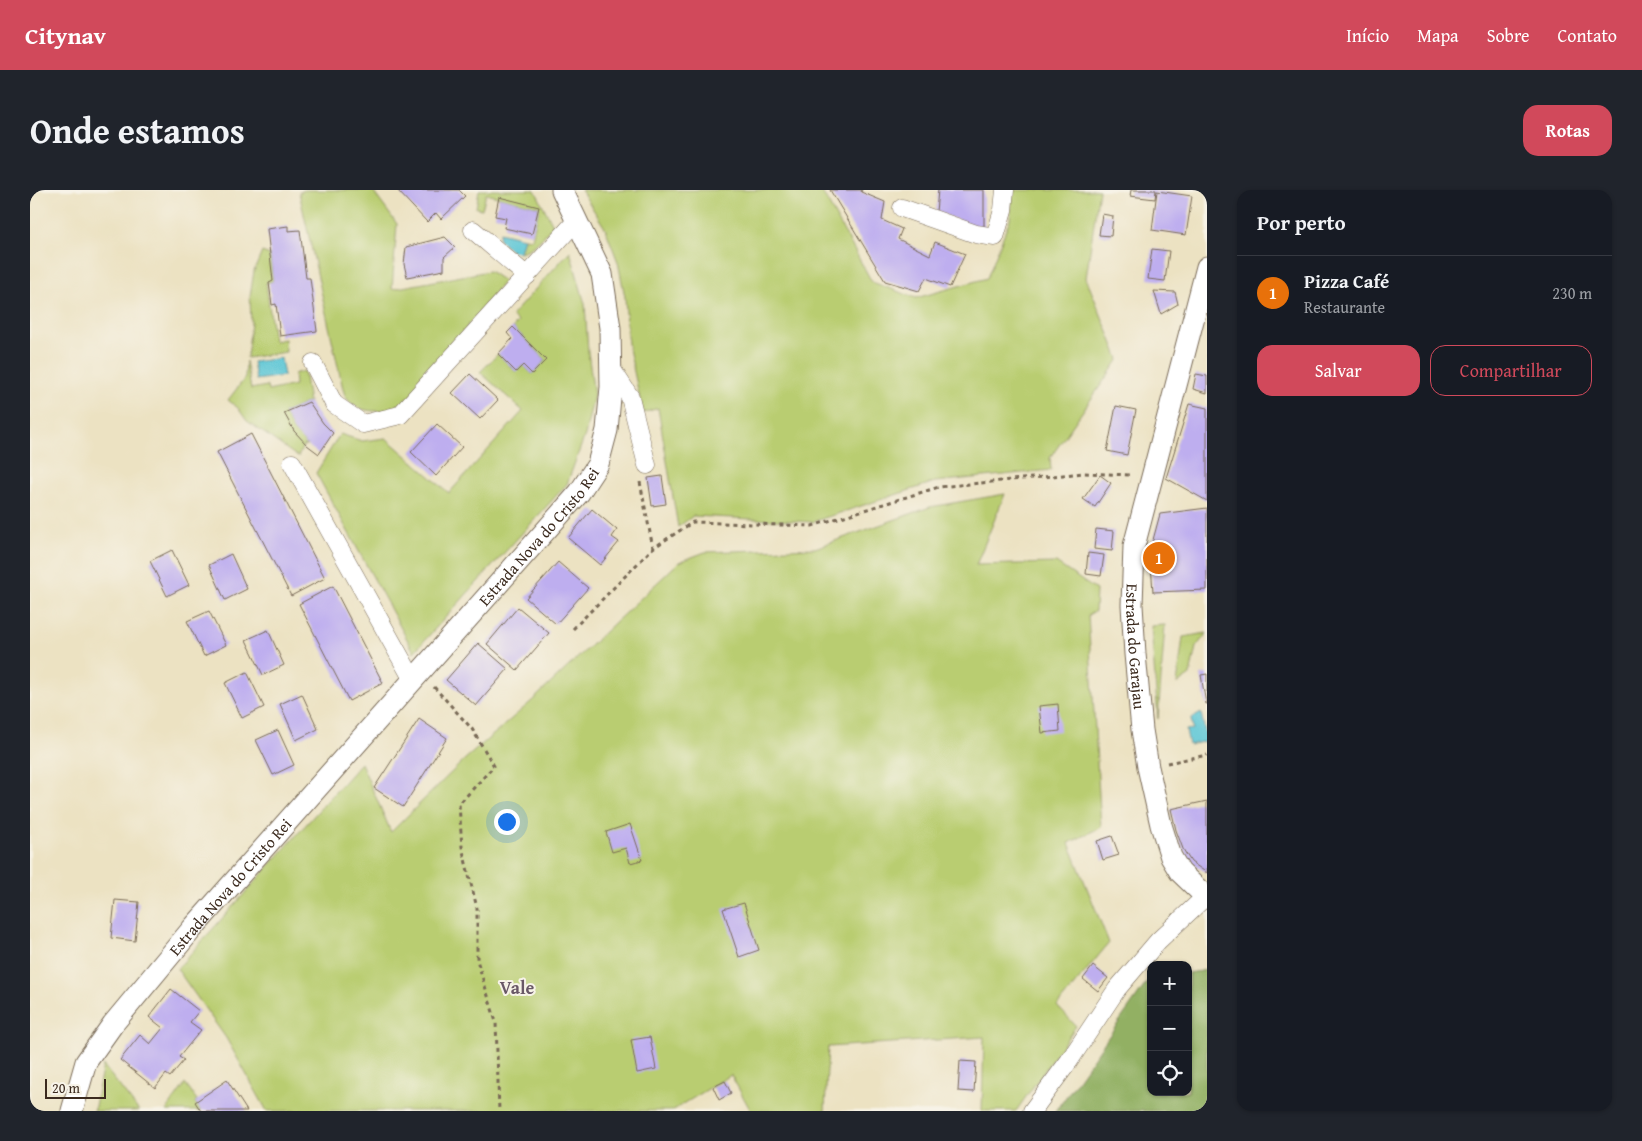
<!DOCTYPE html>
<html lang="pt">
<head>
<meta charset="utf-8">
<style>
  body { margin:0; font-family:"Gentium Book Plus",serif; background:#20242c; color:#f1f3f6 }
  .controls { position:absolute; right:15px; bottom:15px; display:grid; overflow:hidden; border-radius:10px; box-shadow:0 1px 4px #0004 }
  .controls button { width:45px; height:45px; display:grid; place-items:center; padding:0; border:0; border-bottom:1px solid #363941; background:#171b24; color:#f1f3f6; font:25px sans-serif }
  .scale { position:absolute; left:15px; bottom:12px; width:61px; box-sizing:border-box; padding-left:5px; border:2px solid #3b2a1e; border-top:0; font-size:14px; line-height:18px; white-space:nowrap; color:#3b2a1e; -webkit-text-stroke:4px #f7f3e8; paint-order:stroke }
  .you { position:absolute; left:476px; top:631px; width:18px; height:18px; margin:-12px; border:4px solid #fff; border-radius:50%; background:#1a73e8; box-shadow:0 0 0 8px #1a73e833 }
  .badge { display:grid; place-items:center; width:32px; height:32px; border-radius:50%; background:#d1495b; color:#fff; font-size:16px; font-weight:700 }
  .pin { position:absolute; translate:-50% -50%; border:2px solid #fff; box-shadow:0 1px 5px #0006 }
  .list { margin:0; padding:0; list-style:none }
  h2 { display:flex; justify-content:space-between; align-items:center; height:65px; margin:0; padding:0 20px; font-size:21px }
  h2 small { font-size:16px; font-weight:400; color:#9ea1a6 }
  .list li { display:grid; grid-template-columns:32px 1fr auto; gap:15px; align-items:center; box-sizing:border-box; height:75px; padding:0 20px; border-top:1px solid #363941 }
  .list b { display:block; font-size:19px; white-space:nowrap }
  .list p { margin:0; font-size:16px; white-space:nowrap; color:#9ea1a6 }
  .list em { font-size:16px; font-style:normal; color:#9ea1a6 }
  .actions { display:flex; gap:10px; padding:15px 20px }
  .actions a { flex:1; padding:11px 0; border:1px solid #d1495b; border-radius:15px; text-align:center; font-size:18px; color:#d1495b }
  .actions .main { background:#d1495b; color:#fff }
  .icon { flex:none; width:28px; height:28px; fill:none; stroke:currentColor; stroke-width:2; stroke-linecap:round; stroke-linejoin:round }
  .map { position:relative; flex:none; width:1177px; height:921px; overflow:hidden; border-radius:15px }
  header { display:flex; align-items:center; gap:30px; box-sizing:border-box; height:70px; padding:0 25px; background:#d1495b; color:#fff }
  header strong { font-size:24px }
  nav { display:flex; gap:28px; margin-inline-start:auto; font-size:18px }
  .intro { display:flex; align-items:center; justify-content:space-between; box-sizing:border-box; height:120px; padding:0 30px }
  h1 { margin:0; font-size:35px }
  .button { padding:12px 22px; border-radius:15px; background:#d1495b; color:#fff; font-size:18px; font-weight:700 }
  main { display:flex; gap:30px; padding:0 30px }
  aside { flex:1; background:#171b24; border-radius:15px; box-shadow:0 1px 4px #0004 }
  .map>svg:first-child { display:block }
</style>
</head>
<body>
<header>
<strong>Citynav</strong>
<nav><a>Início</a><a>Mapa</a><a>Sobre</a><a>Contato</a></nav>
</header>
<div class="intro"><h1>Onde estamos</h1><a class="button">Rotas</a></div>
<main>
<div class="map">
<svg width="1177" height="921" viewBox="0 0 1177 921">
  <rect width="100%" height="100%" fill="#f7f3e8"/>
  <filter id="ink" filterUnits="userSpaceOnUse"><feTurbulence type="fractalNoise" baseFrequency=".02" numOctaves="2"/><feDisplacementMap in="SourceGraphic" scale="10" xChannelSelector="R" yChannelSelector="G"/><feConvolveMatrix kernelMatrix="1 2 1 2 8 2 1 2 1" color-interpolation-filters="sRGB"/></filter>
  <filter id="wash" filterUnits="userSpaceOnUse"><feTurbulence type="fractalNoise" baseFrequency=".0096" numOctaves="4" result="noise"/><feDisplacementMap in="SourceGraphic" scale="20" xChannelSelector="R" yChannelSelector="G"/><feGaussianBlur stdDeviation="1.12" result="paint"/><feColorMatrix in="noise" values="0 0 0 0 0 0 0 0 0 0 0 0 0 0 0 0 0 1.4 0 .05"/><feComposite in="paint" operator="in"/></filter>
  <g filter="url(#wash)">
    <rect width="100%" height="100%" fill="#ece2c2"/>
    <path fill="#b9cd71" stroke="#7a7c48" d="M275 0H342L367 34 362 99 459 81 474 91 372 217C356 222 331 225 318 210 316 208 314 203 313 199L269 2Z
      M449 0H505L523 35C514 46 505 59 490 62L494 48 502 49 509 17 456 4 452 19 446 18Z
      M551 0H791L842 92 886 108 957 88 980 29 983 0H1069L1056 88 1089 169 1020 268 1021 280 905 292 782 332 663 326 648 337 628 218 613 223 598 154 595 107 588 72 575 38Z
      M540 61 555 114 558 162 564 205 555 245 537 294 384 462 286 283 310 244 332 251 356 248 419 303 493 221 450 182 468 164 486 182 493 175 502 184 516 170 483 137 488 132 482 125Z
      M232 62 240 65 243 91 236 93 244 151 255 149 256 162 217 168 221 133 220 107 224 81Z
      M216 171 221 199 237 196 238 201 265 195 264 184 274 181 279 212 254 223 264 241 277 255 273 256 268 267 217 231 208 218 198 210 215 188Z
      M975 304 946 375 1026 373 1066 400 1065 421 1058 425 1071 637 1039 653 1079 753 1027 816 1046 836 986 921H952L954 847 798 857 795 921H721L701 885 642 921H237L196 848 147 779 331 573 361 642 434 570 503 510 649 372 675 362 785 358 900 317Z
      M1135 435 1128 529 1121 436Z
      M1177 443 1166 457 1160 485 1147 494 1153 447Z
      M73 875 109 921H64Z
      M155 894 167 910 165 912 171 921H136Z"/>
    <path fill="#92b063" stroke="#666d40" d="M1177 780V921H1026L1120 788H1121V902H1158V783Z"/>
    <path fill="#5bc6d5" stroke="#4b787a" d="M470 42 494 48 490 62 481 61 469 49Z
      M251 168 254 186 226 190 223 172Z
      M1171 523 1177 551 1159 555 1156 540 1163 539 1161 529Z"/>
    <g id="blocks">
      <path fill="#beaeef" d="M370 0H429L435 6 411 29 406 23 397 32 368 1Z
        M800 0H832L831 2 855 12 852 30 872 39 868 49 900 65 905 52 935 64 920 97 896 88 889 101 855 91Z
        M908 0H954V40L906 22Z
        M1101 0H1126L1125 9 1100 6Z
        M1127 1 1162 6 1156 45 1122 40Z
        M469 7 509 17 502 44 474 38 476 28 465 26Z
        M1072 24 1083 26 1081 46 1069 45Z
        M258 36V41L270 40 276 88H280L287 141 250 146 246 114 242 115 239 93 243 91 237 39Z
        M415 47 425 57 414 67V80L377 87 374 74 376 57Z
        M1122 59 1139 61 1135 91 1118 89Z
        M1124 101 1145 102 1148 114 1131 124Z
        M483 137 516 170 502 184 493 175 486 182 468 164 482 149 477 143Z
        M440 184 468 210 450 229 422 203Z
        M1166 184 1177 186V203L1163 199Z
        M279 212 293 233 303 243 289 264 277 255 264 241 254 223Z
        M1159 214 1177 218V311L1136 288Z
        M1086 216 1106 220 1097 265 1077 261Z
        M407 234 432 257 406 286 381 262Z
        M221 244 295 388 261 406 187 262Z
        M1070 285 1081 293 1065 317 1053 309Z
        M632 286 636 314 622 316 618 288Z
        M1177 318V400L1123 402 1120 361 1130 324Z
        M562 319 587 340 582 347 589 352 570 375 538 348Z
        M1066 339 1084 341 1082 361 1064 359Z
        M142 360 159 395 137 406 120 371Z
        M1058 363 1074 365 1071 386 1056 384Z
        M201 364 217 399 195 410 179 375Z
        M528 372 558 398 526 434 496 408Z
        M303 396 353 493 319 511 269 414Z
        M488 417 519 443 487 480 457 454Z
        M179 421 196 455 174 466 157 431Z
        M238 440 254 475 233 485 216 450Z
        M448 453 478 479 446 516 416 490Z
        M217 482 234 517 212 528 195 493Z
        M1177 484V514H1176L1171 485Z
        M272 504 288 539 266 550 250 514Z
        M1028 514 1030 541 1012 543 1009 516Z
        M389 529 417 548 373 617 344 598Z
        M248 540 264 575 243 585 226 550Z
        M1177 611V683L1161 672 1153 659 1146 640 1141 619Z
        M600 634 612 670 600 673 596 658 582 662 576 642Z
        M1082 646 1089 665 1073 670 1067 651Z
        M85 710 109 712 105 751 81 748Z
        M714 713 729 760 709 767 693 719Z
        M1063 776 1078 788 1068 801 1053 789Z
        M141 799 169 821 160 832 171 840 149 867 154 870 140 887 136 884 125 898 90 870 110 845 120 854 133 838 119 827Z
        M620 847 626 879 607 883 601 850Z
        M930 871 946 872 944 902 928 901Z
        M197 890 217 921H171L165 912Z
        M695 891 701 903 689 910 683 897Z"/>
    </g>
  </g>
  <g filter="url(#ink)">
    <use href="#blocks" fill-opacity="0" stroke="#796a57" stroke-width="1"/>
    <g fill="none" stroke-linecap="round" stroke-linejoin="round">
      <g stroke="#796a57" stroke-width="19">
        <path id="minor" d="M872 18 946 44 965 47 973 20 975 0
          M443 40 497 86
          M283 173 304 214 333 234 370 225 547 30
          M581 178 600 207 617 275
          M262 273 383 490
          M1002 921 1039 871 1087 799 1128 751 1175 707"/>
      </g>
      <g stroke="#796a57" stroke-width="23">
        <g id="tertiary">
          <path id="s1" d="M1177 77 1104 356 1102 415 1105 464 1112 540 1118 577 1131 635 1141 667 1150 682 1177 708"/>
          <path id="s2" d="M42 921 56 872 83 834 162 739 549 303 568 274 577 240 581 197 580 138 572 84 532 0"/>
        </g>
      </g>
      <path stroke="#796a57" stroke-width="3" stroke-dasharray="4 4" stroke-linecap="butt" d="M610 292 623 358
        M543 439 623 358 663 332 782 336 909 297 1054 283 1101 285
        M404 497 442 539 464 576 429 614 432 657 447 718V770L466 832 469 921
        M1137 573 1177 565"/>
      <use href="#minor" stroke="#fff" stroke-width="18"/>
      <use href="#tertiary" stroke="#fff" stroke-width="21"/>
    </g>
  </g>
  <g text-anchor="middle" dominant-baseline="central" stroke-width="4" stroke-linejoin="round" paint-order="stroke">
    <g font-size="16" fill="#3b2a1e" stroke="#f7f3e8">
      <text stroke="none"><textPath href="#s2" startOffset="745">Estrada Nova do Cristo Rei</textPath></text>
      <text stroke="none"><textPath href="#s1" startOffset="389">Estrada do Garajau</textPath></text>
      <text stroke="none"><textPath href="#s2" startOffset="278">Estrada Nova do Cristo Rei</textPath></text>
    </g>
    <g font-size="18" font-weight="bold" fill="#695867" stroke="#f7f3e8">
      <text x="487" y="797">Vale</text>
    </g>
  </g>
</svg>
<div class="controls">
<button>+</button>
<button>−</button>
<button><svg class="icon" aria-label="locate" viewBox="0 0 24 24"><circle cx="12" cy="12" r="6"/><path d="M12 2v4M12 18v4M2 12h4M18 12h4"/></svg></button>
</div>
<div class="scale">20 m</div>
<div class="you"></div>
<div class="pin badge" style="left:1129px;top:368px;background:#e8710a">1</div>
</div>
<aside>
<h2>Por perto<small></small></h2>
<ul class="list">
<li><span class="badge" style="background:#e8710a">1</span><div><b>Pizza Café</b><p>Restaurante</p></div><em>230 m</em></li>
</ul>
<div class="actions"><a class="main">Salvar</a><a>Compartilhar</a></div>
</aside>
</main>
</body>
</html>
